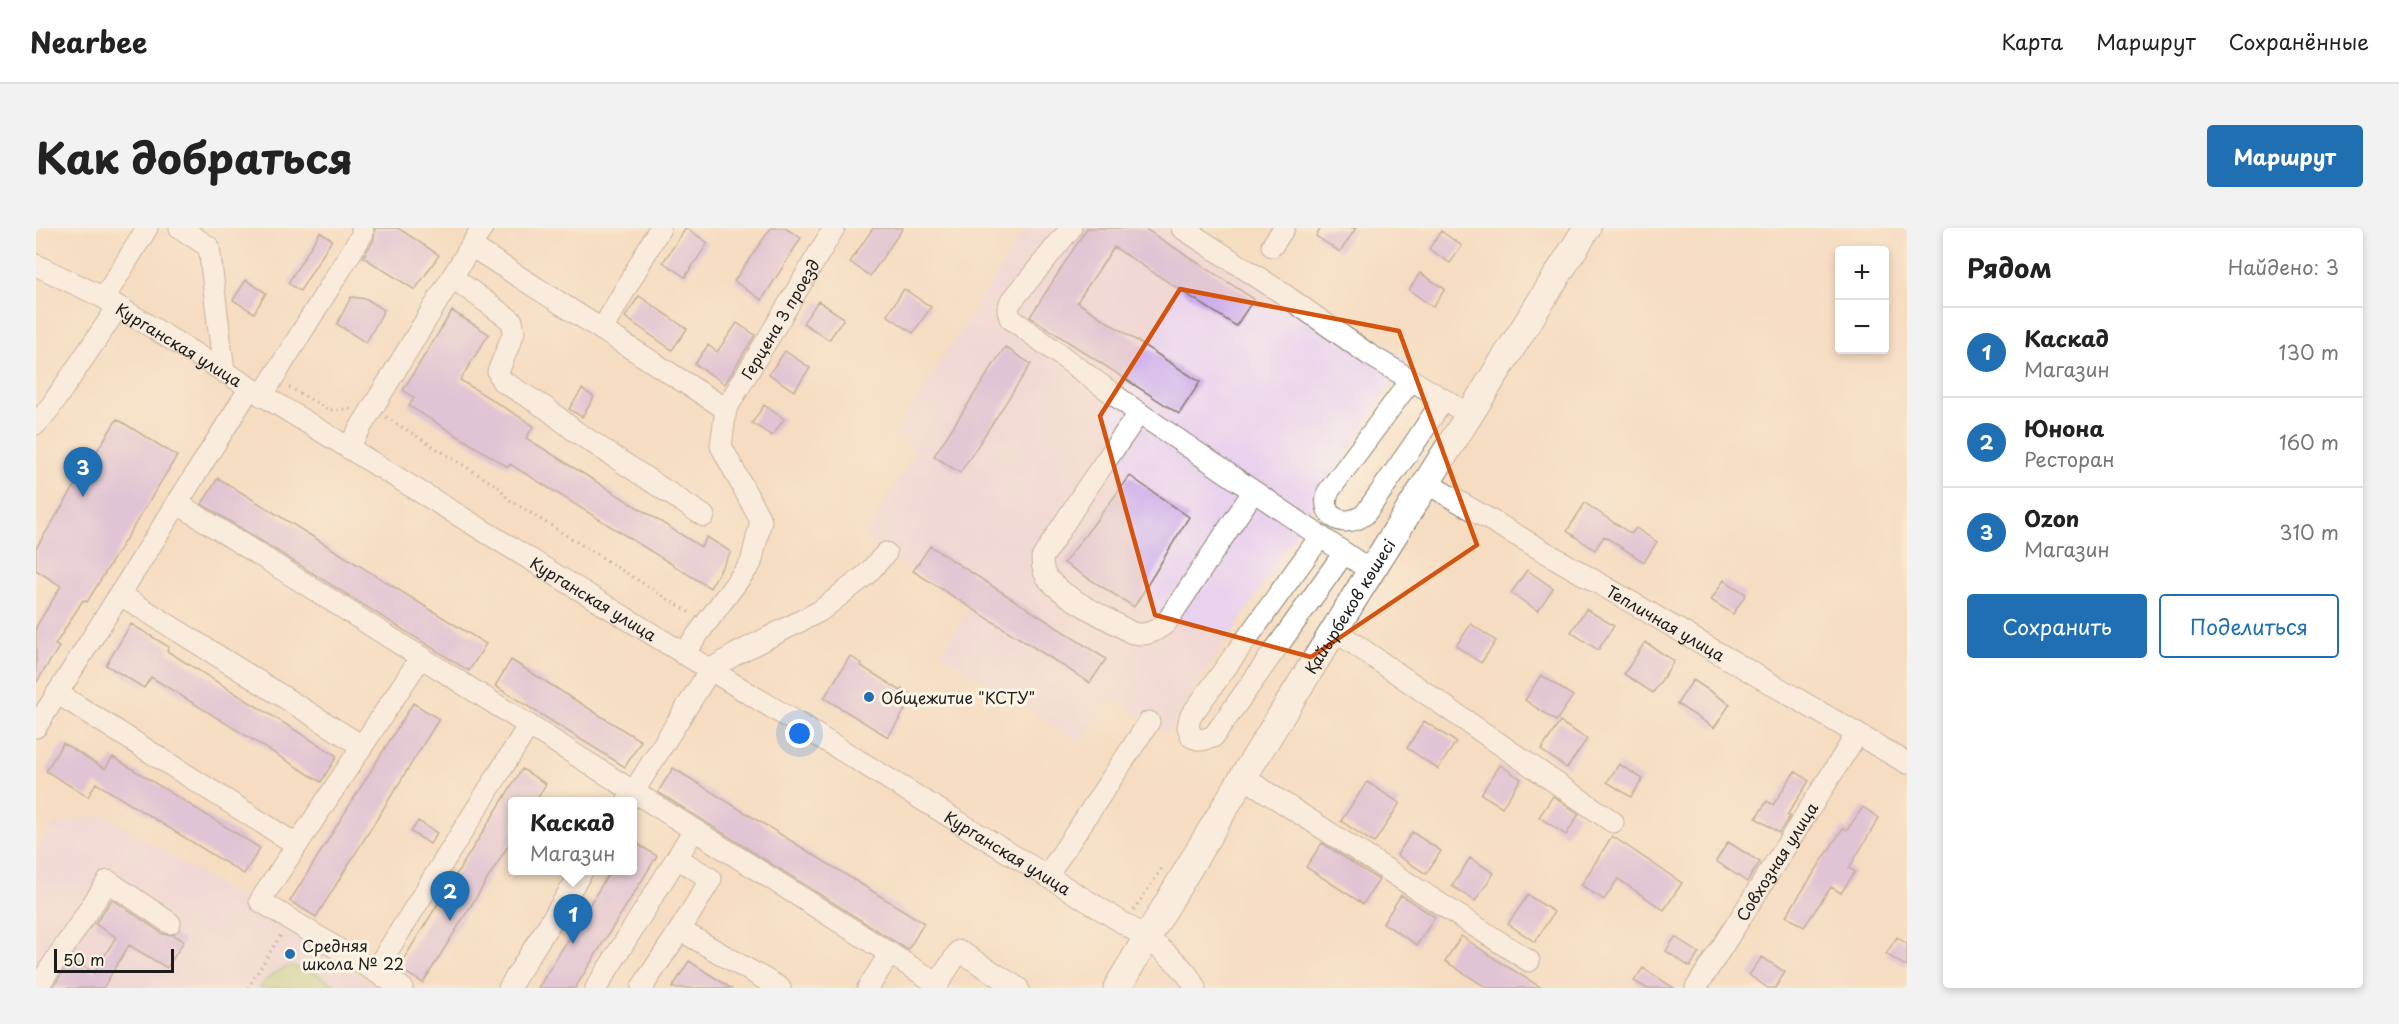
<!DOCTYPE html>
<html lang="ru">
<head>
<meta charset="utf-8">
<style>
  body { margin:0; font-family:"Playpen Sans",sans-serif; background:#f2f2f2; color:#222 }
  .controls { position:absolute; right:18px; top:18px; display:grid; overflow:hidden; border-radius:6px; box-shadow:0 3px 9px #0003 }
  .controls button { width:54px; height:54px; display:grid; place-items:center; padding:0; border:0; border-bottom:2px solid #e0e0e0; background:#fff; color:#222; font:30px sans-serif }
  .scale { position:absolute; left:18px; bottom:15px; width:120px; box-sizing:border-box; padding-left:6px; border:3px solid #1c1c1c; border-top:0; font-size:16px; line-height:21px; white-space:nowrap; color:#1c1c1c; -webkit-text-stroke:4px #fcf5e5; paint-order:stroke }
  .you { position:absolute; left:764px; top:506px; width:21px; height:21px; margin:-15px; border:4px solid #fff; border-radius:50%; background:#1a73e8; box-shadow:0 0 0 9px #1a73e833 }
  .badge { display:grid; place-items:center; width:39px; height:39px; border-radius:50%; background:#1f6fb2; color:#fff; font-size:20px; font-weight:700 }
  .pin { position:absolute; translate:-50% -50px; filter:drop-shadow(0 2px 3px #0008) }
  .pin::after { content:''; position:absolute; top:32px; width:21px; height:18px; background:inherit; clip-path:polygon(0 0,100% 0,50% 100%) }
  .popup { position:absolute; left:472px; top:569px; width:129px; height:78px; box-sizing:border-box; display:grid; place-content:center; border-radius:6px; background:#fff; filter:drop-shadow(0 2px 4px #0005); font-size:20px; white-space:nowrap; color:#767676 }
  .popup b { font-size:22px; color:#222 }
  .popup::after { content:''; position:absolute; left:50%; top:100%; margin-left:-12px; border:12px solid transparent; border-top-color:#fff }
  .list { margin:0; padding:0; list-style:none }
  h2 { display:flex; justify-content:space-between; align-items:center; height:78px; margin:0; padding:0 24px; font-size:26px }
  h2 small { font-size:20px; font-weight:400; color:#767676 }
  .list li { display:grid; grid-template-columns:39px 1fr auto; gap:18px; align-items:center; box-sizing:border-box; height:90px; padding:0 24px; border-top:2px solid #e0e0e0 }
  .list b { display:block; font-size:22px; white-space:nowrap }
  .list p { margin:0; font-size:20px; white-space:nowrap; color:#767676 }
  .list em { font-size:20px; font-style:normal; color:#767676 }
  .actions { display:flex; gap:12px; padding:18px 24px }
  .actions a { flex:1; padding:14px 0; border:2px solid #1f6fb2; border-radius:6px; text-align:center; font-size:21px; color:#1f6fb2 }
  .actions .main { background:#1f6fb2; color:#fff }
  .map { position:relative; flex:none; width:1871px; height:760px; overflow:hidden; border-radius:6px }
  header { display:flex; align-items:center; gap:36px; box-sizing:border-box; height:84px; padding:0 30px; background:#fff; border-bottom:2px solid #e0e0e0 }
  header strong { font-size:28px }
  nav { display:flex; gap:33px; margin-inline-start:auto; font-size:21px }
  .intro { display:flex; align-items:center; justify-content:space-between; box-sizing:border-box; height:144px; padding:0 36px }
  h1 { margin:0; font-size:42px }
  .button { padding:15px 27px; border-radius:6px; background:#1f6fb2; color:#fff; font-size:21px; font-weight:700 }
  main { display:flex; gap:36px; padding:0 36px }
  aside { flex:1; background:#fff; border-radius:6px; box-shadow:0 3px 9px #0003 }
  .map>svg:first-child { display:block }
</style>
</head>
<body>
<header>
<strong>Nearbee</strong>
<nav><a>Карта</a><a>Маршрут</a><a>Сохранённые</a></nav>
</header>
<div class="intro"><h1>Как добраться</h1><a class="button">Маршрут</a></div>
<main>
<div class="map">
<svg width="1871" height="760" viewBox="0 0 1871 760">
  <rect width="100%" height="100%" fill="#fcf5e5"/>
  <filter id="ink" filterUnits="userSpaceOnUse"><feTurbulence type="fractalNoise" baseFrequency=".0167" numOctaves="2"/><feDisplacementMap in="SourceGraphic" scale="12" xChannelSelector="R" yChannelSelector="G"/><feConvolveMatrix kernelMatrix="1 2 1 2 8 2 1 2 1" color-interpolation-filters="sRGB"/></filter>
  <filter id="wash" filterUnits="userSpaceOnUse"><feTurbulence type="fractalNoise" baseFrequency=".008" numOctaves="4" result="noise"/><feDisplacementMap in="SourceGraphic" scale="24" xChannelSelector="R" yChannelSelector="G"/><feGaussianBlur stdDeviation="1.35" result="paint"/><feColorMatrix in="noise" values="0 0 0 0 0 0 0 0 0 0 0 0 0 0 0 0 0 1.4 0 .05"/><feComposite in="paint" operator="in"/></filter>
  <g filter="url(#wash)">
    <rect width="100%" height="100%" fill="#f5ddc1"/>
    <path fill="#e9d2ed" d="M990 0H1164L1371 132 1131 506 1074 469 1045 515 905 425 934 379 826 309 881 224 857 208Z
      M68 586 238 692 344 760H0V623L17 596Z"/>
    <path fill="#afd883" stroke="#667a50" stroke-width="1.5" d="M256 738 278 744 303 760H224C233 747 241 741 256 738Z"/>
    <g id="blocks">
      <path fill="#c6a5ed" d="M339 0H362L403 27 379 62 327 29 338 12Z
        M650 0 672 15 649 49 627 34Z
        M735 0H749L765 10 726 72 698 53Z
        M837 0H867L834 48 814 34Z
        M1051 0H1108L1218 71 1200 98 1078 19 1041 74 1164 154 1143 186 994 89Z
        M1285 0H1320L1304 24 1280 8Z
        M1405 3 1426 18 1414 35 1393 21Z
        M284 4 296 12 264 63 252 55Z
        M1384 45 1409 61 1397 79 1373 62Z
        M210 52 230 65 218 85 197 72Z
        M868 61 895 79 877 105 851 87Z
        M603 68 651 101 636 122 589 89Z
        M315 69 331 71 348 82 330 115 301 96Z
        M782 73 808 90 793 112 767 95Z
        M416 83 453 106 424 152 498 198 490 210 665 319 671 309 695 324 674 360 474 236 472 239 373 178 378 170 367 162Z
        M701 95 719 107 689 156 659 136 672 117 681 124Z
        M969 119 995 136 924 245 898 228Z
        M749 123 774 140 758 163 733 146Z
        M546 161 558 169 546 189 533 181Z
        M728 177 748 191 736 208 716 195Z
        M81 191 141 228 51 374 47 372 19 417 23 419 0 455V399L25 358 0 342V320Z
        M1094 248 1153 289 1098 379 1028 335Z
        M182 250 450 416 433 443 166 276Z
        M1549 275 1595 306 1600 300 1621 314 1608 334 1568 308 1559 322 1531 303Z
        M894 318 1070 431 1054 455 877 343Z
        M1491 342 1517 360 1502 383 1475 365Z
        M1688 352 1710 366 1697 386 1675 372Z
        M1550 381 1578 398 1562 422 1535 404Z
        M95 396 133 419 131 423 301 528 285 554 115 449 108 460 70 437Z
        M1435 396 1460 413 1445 435 1420 418Z
        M1609 414 1638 433 1617 465 1588 446Z
        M814 428 826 436 825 438 865 463 866 461 878 468 852 509 788 470Z
        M475 432 605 513 589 539 459 458Z
        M1505 447 1537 468 1520 493 1489 472Z
        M1657 452 1694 476 1678 500 1641 476Z
        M377 475 403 491 280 689 254 673Z
        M1388 493 1420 514 1402 541 1371 520Z
        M1524 494 1551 511 1531 540 1505 522Z
        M27 515 69 541 77 529 224 620 208 646 60 555 52 569 10 543Z
        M1583 536 1607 551 1595 569 1571 554Z
        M1464 537 1485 551 1466 579 1445 566Z
        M637 540 888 695 872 722 622 564Z
        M486 541 510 556 500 573H477V610L387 755 362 740Z
        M1759 543 1773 553 1751 587 1754 588 1743 605 1720 590 1731 573 1737 577Z
        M1331 554 1364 575 1338 615 1305 593Z
        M1517 568 1543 586 1530 607 1503 589Z
        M1827 579 1843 590 1813 640 1819 644 1805 665 1795 659 1768 699 1750 688 1807 600 1811 602Z
        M382 593 401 605 394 616 375 604Z
        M1376 604 1405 623 1390 646 1361 627Z
        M1576 608 1646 655 1628 682 1582 651 1568 672 1545 657Z
        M597 613 621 628 539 760H502L575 642H597Z
        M1692 614 1724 634 1711 654 1680 633Z
        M1286 615 1343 652 1327 676 1270 639Z
        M1434 630 1458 645 1439 673 1416 658Z
        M1365 667 1399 689 1381 717 1347 695Z
        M1492 667 1518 684 1499 714 1472 696Z
        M76 671 127 706 138 707 148 713 131 740 93 717 67 760H16L36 731 58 745 80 709 59 696Z
        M1425 708 1467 736 1506 760H1451L1409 733Z
        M1639 709 1663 725 1654 739 1630 723Z
        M1861 709 1871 716V739L1850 726Z
        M1726 729 1749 744 1739 760H1732L1713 747Z
        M653 733 695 760H636Z
        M1607 740 1638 760H1610L1598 753Z"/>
    </g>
  </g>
  <g filter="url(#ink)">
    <use href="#blocks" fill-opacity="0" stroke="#887c6e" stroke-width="1.5"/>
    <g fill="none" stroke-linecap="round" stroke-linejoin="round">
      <g stroke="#887c6e" stroke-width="23">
        <g id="minor">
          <path d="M144 0 173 19 188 144"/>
          <path d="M1035 0 974 75 972 82 974 90 1103 185 1335 343"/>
          <path d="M1146 0 1243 63 1332 126 1432 186"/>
          <path d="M435 18 690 181"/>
          <path d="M1236 18 1248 0"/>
          <path id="s1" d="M0 37 68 70 1089 696C1111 710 1149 735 1159 760"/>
          <path d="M416 49 476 93 478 104 462 144 466 153 510 180 539 203 668 288"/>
          <path d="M68 70 111 0"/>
          <path d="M566 102 624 0"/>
          <path d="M1375 152 1292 264C1284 291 1310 301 1329 286L1376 219 1407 172"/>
          <path d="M226 168 327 5 326 0"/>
          <path d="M1103 185 1050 261 1006 330C1006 338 1007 346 1013 352 1031 372 1073 391 1096 405 1111 408 1118 404 1130 395L1217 264"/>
          <path d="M0 196 13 181 82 79"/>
          <path d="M312 220 446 0"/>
          <path id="s2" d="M1389 254 1871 535"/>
          <path d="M141 275 902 756"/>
          <path d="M1284 309 1154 489 1152 499 1156 509 1165 512 1177 509 1308 325"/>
          <path d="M83 366 326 518"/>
          <path d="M1298 402 1577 594"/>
          <path id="s3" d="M647 426 715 335 725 293 685 218 690 181 798 0"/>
          <path d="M21 465 261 617"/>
          <path d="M0 499 214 160"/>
          <path d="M1207 549 1493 733"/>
          <path d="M591 574 674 442 700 426 784 383 830 347 850 325"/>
          <path d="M641 630 675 651 644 702 744 760"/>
          <path d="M1011 648 1113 494"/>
          <path d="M339 743 493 497"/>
          <path d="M3 757 72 653 134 695"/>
          <path d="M366 760 224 673 385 429"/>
          <path d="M473 760 547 642"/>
          <path d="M560 760 658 602"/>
          <path d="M608 760 606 759 644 702"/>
          <path d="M832 760 854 725"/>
          <path d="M899 760 923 723 982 760"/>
          <path id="s4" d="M1660 760 1821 506"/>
        </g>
      </g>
      <g stroke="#887c6e" stroke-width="29">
        <g id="major">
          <path id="s5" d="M1081 760 1207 549 1335 343 1551 0"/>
        </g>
      </g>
      <path stroke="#887c6e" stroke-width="3" stroke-dasharray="1.5 4.5" stroke-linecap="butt" d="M253 159 293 182 315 181
        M350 189 464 260 472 271 656 386
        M1098 682 1126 640
        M212 760 246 705"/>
      <use href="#minor" stroke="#fff" stroke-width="21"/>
      <use href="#major" stroke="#fff" stroke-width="27"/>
    </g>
  </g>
  <path d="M0 0H1871V760H0ZM1144 61 1363 103 1441 317 1275 429 1119 387 1064 188Z" fill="#f5ddc1" fill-opacity=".55" fill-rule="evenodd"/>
  <path fill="none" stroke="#d4530e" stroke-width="4.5" stroke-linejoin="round" d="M1144 61 1363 103 1441 317 1275 429 1119 387 1064 188Z"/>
  <g fill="#1f6fb2" stroke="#fcf5e5" stroke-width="2">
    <circle cx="833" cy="469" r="6"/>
    <circle cx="254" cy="726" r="6"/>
  </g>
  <g text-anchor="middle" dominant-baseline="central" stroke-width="6" stroke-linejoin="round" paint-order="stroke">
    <g font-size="16" fill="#1c1c1c" stroke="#fcf5e5">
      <text stroke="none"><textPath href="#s3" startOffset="384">Герцена 3 проезд</textPath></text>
      <text stroke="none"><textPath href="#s1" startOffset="164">Курганская улица</textPath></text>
      <text stroke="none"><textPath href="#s1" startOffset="650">Курганская улица</textPath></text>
      <text stroke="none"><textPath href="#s5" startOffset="447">Қайырбеков көшесі</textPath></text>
      <text stroke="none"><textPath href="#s2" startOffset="279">Тепличная улица</textPath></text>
      <text stroke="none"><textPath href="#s1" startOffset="1136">Курганская улица</textPath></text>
      <text stroke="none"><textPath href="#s4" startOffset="150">Совхозная улица</textPath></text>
    </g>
    <g font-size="16" fill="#1c1c1c" stroke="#fcf5e5" text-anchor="start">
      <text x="845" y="469">Общежитие "КСТУ"</text>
      <text x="266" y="717">Средняя<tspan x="266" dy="18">школа № 22</tspan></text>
    </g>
  </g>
</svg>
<div class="controls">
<button>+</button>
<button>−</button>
</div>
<div class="scale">50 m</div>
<div class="you"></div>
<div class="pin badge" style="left:537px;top:716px">1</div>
<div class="popup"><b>Каскад</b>Магазин</div>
<div class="pin badge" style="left:414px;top:693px">2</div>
<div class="pin badge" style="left:47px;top:269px">3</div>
</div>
<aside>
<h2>Рядом<small>Найдено: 3</small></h2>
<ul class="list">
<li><span class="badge">1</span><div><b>Каскад</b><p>Магазин</p></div><em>130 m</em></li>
<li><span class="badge">2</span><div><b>Юнона</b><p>Ресторан</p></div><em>160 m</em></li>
<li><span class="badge">3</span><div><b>Ozon</b><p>Магазин</p></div><em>310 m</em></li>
</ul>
<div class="actions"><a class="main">Сохранить</a><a>Поделиться</a></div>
</aside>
</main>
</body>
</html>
